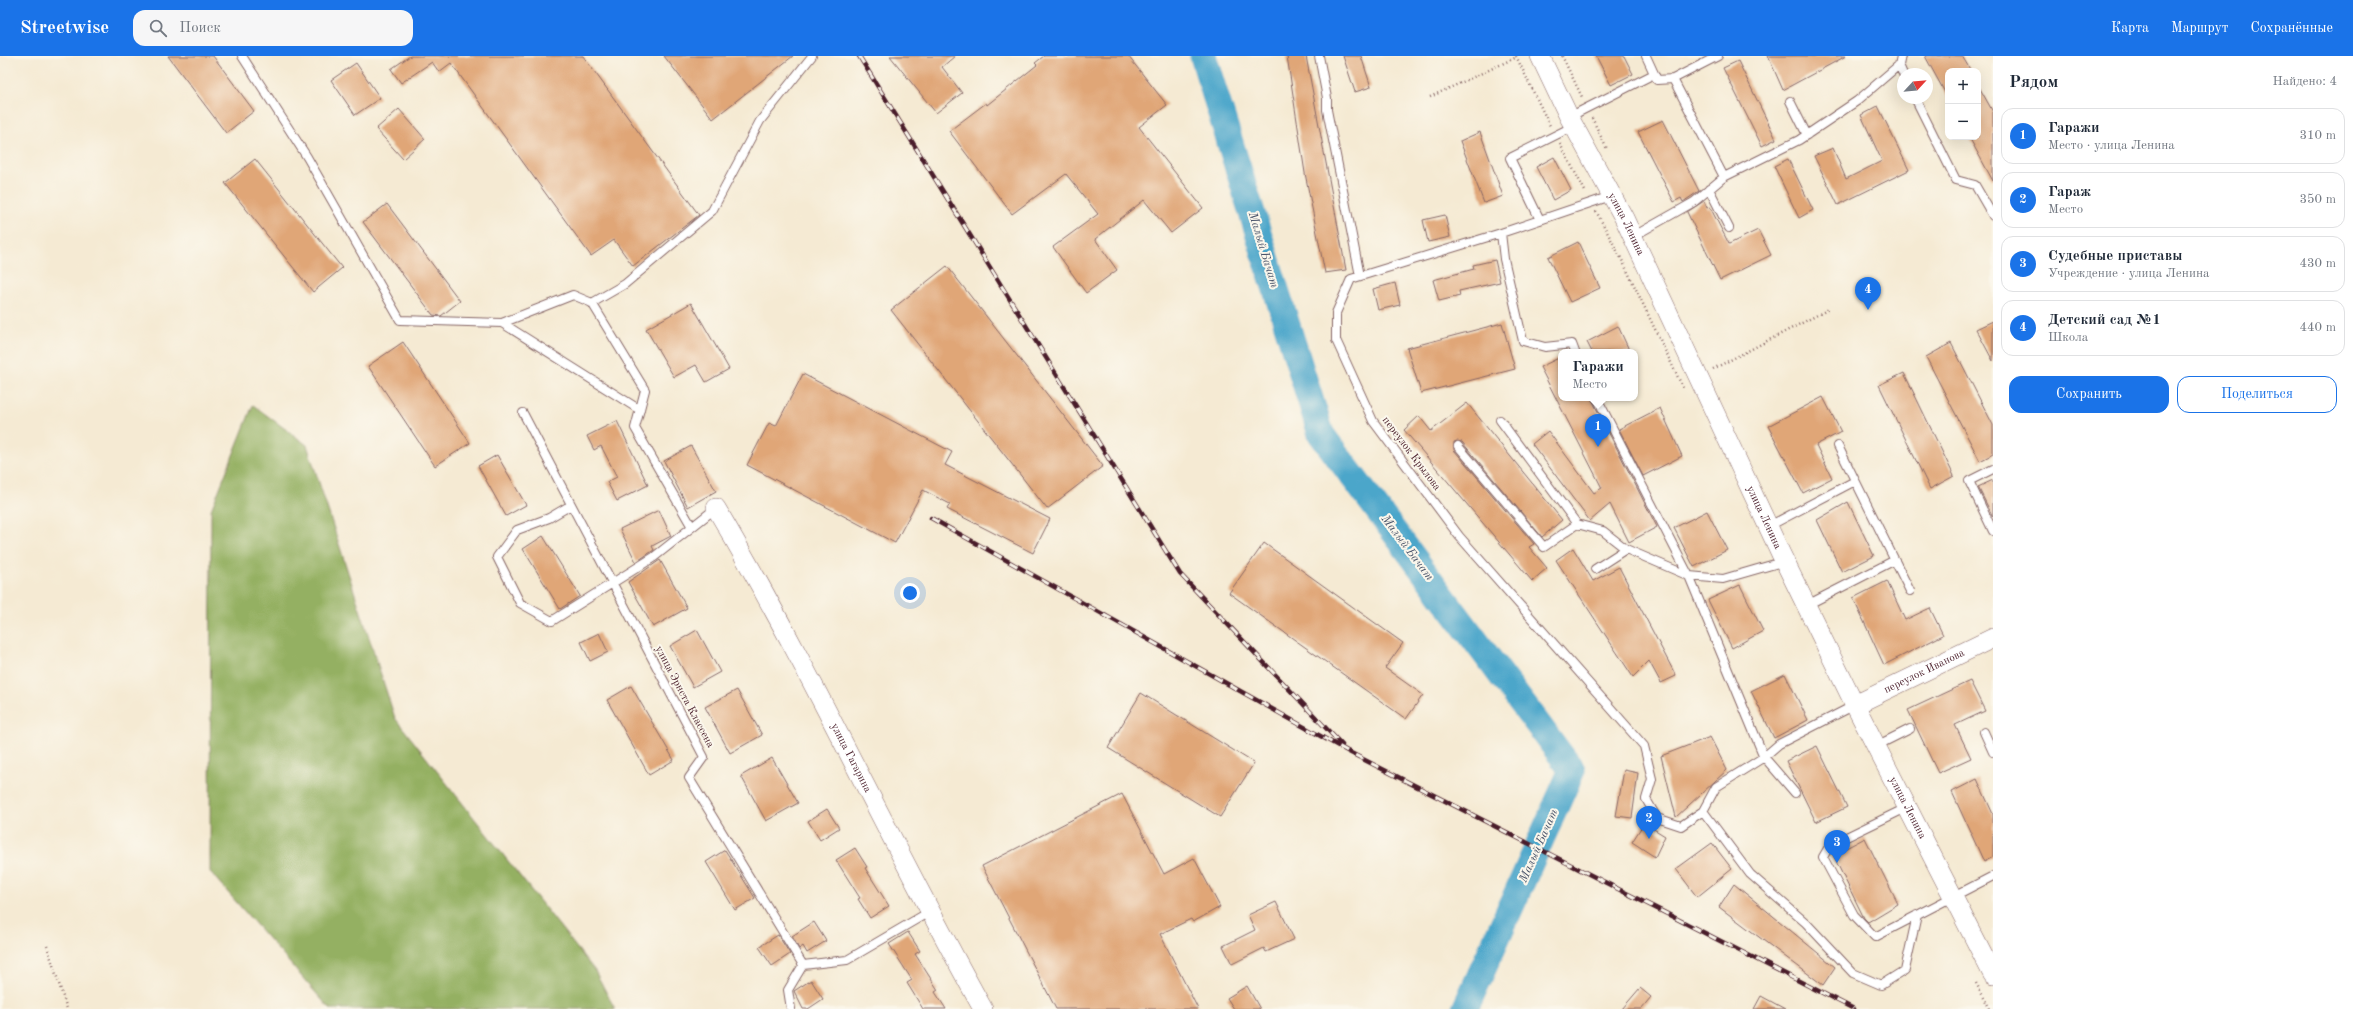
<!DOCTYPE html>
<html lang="ru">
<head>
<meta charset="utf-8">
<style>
  body { margin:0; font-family:"Old Standard TT",serif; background:#f6f6f7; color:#1f2937 }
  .controls { position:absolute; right:12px; top:12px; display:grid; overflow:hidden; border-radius:8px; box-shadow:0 4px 16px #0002 }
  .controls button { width:36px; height:36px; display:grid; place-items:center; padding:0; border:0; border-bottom:1px solid #e0e1e3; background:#fff; color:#1f2937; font:20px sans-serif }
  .compass { position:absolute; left:1897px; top:12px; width:36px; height:36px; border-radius:50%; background:#fff; box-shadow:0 4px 16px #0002; rotate:64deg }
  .you { position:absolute; left:910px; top:537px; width:14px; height:14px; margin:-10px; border:3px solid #fff; border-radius:50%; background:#1a73e8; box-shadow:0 0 0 6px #1a73e833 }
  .badge { display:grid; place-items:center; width:26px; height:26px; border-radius:50%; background:#1a73e8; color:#fff; font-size:13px; font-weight:700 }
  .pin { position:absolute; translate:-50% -33px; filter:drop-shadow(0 1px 2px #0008) }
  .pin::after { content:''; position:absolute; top:21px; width:14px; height:12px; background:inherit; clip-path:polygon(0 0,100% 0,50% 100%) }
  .popup { position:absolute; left:1558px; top:293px; width:80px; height:52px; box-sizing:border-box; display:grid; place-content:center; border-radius:8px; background:#fff; filter:drop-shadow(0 1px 3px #0005); font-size:13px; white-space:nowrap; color:#747a83 }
  .popup b { font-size:15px; color:#1f2937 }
  .popup::after { content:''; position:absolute; left:50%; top:100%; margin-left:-8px; border:8px solid transparent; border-top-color:#fff }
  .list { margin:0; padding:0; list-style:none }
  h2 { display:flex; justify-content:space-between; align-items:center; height:52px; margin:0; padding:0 16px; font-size:17px }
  h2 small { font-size:13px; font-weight:400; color:#747a83 }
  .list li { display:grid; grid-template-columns:26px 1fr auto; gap:12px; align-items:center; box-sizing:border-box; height:56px; margin:0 8px 8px; padding:0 8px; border:1px solid #e0e1e3; border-radius:12px }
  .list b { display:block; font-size:15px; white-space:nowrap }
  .list p { margin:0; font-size:13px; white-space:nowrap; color:#747a83 }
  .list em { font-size:13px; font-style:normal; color:#747a83 }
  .actions { display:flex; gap:8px; padding:12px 16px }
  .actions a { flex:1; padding:9px 0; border:1px solid #1a73e8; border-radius:12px; text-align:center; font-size:14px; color:#1a73e8 }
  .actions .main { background:#1a73e8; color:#fff }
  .icon { flex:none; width:22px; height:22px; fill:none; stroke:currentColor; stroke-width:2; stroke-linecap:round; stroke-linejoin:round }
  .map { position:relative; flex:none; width:1993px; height:953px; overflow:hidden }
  header { display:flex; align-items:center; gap:24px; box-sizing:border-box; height:56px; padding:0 20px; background:#1a73e8; color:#fff }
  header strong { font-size:19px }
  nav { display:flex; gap:22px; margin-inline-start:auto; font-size:14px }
  .search { width:280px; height:36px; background:#f6f6f7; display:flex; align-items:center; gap:10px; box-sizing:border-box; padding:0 14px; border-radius:12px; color:#747a83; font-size:15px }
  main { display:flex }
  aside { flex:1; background:#fff }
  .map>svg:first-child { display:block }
</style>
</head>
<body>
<header>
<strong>Streetwise</strong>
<div class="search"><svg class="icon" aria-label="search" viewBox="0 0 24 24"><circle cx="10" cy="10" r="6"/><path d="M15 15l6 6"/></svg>Поиск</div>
<nav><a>Карта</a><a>Маршрут</a><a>Сохранённые</a></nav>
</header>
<main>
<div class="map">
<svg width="1993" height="953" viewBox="0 0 1993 953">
  <rect width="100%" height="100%" fill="#fbf7ec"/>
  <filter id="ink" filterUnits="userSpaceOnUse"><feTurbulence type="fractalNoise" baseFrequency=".025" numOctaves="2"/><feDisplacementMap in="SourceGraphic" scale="8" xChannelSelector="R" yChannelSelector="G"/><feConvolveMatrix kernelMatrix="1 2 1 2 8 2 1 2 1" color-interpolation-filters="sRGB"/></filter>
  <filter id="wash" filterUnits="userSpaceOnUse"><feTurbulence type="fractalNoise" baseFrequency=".012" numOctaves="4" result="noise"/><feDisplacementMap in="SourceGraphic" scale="16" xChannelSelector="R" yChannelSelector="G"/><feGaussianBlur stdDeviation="0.9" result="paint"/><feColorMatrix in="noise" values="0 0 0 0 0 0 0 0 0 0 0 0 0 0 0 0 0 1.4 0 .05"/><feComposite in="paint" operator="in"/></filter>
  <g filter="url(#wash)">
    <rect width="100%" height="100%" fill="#f5ead3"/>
    <path fill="#94b062" stroke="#6f6846" d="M253 349 307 389 395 662 595 915 615 953H330L210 816 211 454Z"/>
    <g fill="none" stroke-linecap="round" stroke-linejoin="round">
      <path stroke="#4ca6ca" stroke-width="27" d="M1203 0 1321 378 1572 714 1465 953"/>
    </g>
    <g id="blocks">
      <path fill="#e0a677" d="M168 0H213L254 55 226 77Z
        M410 0H583L699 159 633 210 614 184 591 200 451 7 439 16 432 6 401 27 391 13Z
        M664 0H793L713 63Z
        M890 0H955L942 11 962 37 936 57Z
        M1044 0H1128L1167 49 1139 71 1203 152 1171 177 1144 144 1095 183 1117 214 1086 237 1053 191 1098 158 1066 118 1012 158 949 75 986 47 987 49 1037 9 1035 7Z
        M1287 0H1306L1346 214 1325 217 1305 117Z
        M1343 0H1361L1371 31 1355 36Z
        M1596 0H1624L1633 18 1611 29Z
        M1768 0H1846L1783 34Z
        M1925 0H1962L1971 15H1948V42Z
        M1738 5 1776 83 1762 90 1723 12Z
        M356 7 380 42 355 59 331 24Z
        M1978 29 1993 56V125L1969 81H1978Z
        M1878 50 1909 114 1838 149 1814 100 1833 92 1846 123 1882 105 1861 59Z
        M399 53 425 83 403 103 376 73Z
        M1663 64 1699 135 1683 146 1681 142 1674 146 1638 76Z
        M1480 76 1503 140 1484 147 1460 85Z
        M1554 101 1571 134 1553 144 1536 111Z
        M255 103 342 212 313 236 225 127Z
        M1788 103 1813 154 1799 162 1774 110Z
        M1704 145 1707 152 1710 151 1729 188 1758 174 1771 199 1720 224 1687 156Z
        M387 148 460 245 441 260 433 259 363 166Z
        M1445 159 1450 181 1428 186 1423 164Z
        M1578 186 1600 232 1570 246 1548 201Z
        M1495 204 1500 226 1459 235 1460 240 1439 245 1433 224 1474 213 1473 209Z
        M947 210 1103 410 1047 453 891 254Z
        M1395 227 1400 249 1378 254 1373 233Z
        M691 247 729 313 706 326 696 309 674 321 646 273Z
        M1993 265V305L1976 273Z
        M1502 267 1515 313 1421 337 1407 292Z
        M1618 270 1630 296H1592L1587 286Z
        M403 286 470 387 435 410 368 310Z
        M1951 287 1993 369V398L1980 405 1926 301Z
        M1561 301V342H1591L1657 471 1629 486 1610 448 1590 465 1532 388 1548 375 1594 437 1602 432 1540 311Z
        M1904 317 1954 420 1930 433 1879 329Z
        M803 318 952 396 945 409 1050 463 1033 497 947 453 950 448 923 434 895 487 747 409 769 367 776 370Z
        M1823 341 1841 376 1816 389 1832 422 1803 437 1768 370Z
        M1467 347 1562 464 1542 481 1462 386 1457 385 1454 386V394L1534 488 1529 491 1547 512 1532 525 1404 374 1419 360 1431 375Z
        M1660 352 1682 400 1643 420 1619 373Z
        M617 365 648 429 617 445 607 426 617 421 601 390 594 394 587 380Z
        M691 390 716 435 688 451 664 405Z
        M497 399 526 449 506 460 478 410Z
        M1993 424V461L1978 431Z
        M1848 446 1874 500 1842 516 1817 464Z
        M659 454 671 480 652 490 654 494 636 506 620 473Z
        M1707 455 1727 494 1694 511 1674 472Z
        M543 480 580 540 560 553 523 493Z
        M1264 487 1403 587 1385 612 1423 639 1406 663 1229 537Z
        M1573 492 1593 525 1619 511 1676 620 1661 627 1649 605 1633 621 1556 504Z
        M660 504 687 552 653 571 628 526Z
        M1887 525 1905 564 1930 552 1943 579 1884 609 1853 542Z
        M1740 529 1763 575 1732 592 1708 544Z
        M697 574 720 616 693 631 670 590Z
        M599 577 608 596 590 605 581 586Z
        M1785 618 1808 664 1774 682 1751 635Z
        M1970 625 1985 655 1955 669 1971 702 1938 717 1908 654Z
        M631 630 674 704 649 719 607 644Z
        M737 634 762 679 730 697 705 651Z
        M1141 637 1254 707 1220 761 1108 692Z
        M1710 681 1727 714 1676 761 1661 700Z
        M1817 690 1847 751 1816 766 1786 705Z
        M772 702 798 747 766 765 741 720Z
        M1624 714 1638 717 1632 762 1616 760Z
        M1977 723 1993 758V801L1984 806 1952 736Z
        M1122 738 1164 818 1194 802 1220 851 1193 866 1191 863 1160 878 1198 953H1056L982 810Z
        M827 753 839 772 820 784 808 765Z
        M1644 767 1665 780 1655 801 1632 786Z
        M1865 782 1898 848 1868 866 1864 862 1833 799Z
        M1712 787 1732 813 1697 841 1676 813Z
        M855 792 867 811 865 812 889 850 870 862 858 843 860 842 836 804Z
        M725 794 755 842 735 854 706 806Z
        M1734 828 1835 911 1823 929 1719 851Z
        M1276 846 1294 883 1266 896 1264 892 1232 908 1223 890 1255 874 1248 859Z
        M814 866 826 885 807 897 803 890 799 893 792 880Z
        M908 876 920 895 915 898 938 934 935 936 946 953H923L907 927 912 924 889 888Z
        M778 879 790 898 772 910 759 891Z
        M811 924 823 943 808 953H803L794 935Z
        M1247 930 1260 953H1234L1227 942Z
        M1640 932 1651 941 1641 953H1622Z
        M1761 940 1785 953H1754Z"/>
    </g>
  </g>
  <g filter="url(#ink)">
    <use href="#blocks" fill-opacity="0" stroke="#866666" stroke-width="1"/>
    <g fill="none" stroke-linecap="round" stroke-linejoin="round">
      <g stroke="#866666" stroke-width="10">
        <path id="service" d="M242 0 307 101 400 264 502 267
          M1319 0 1327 42V54L1360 220
          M1646 0 1657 24 1673 23 1724 121
          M1899 9 1903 18
          M1673 23 1718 0
          M1915 42 1956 124 1975 129 1993 160
          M1790 45 1807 79
          M1569 61 1654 18
          M1709 133 1729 172
          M1611 140 1501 177 1351 223 1336 257V284L1373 365 1459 480 1644 690 1652 723 1646 743 1657 762 1681 770 1703 755
          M1540 164 1510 102 1574 70
          M1501 177 1504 203 1523 285 1545 291 1572 288 1575 296
          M1632 181 1694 146 1724 121 1799 84 1857 45 1899 9 1901 0
          M592 247 573 239 502 267 640 354
          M1597 342 1689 520 1764 701 1795 737
          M523 357 704 701 689 722 803 909 847 904 929 856
          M1500 364 1577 468 1603 475 1626 493 1689 520 1723 523 1785 505
          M1458 390 1544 491 1577 468
          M1838 390 1910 535
          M1993 413 1969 425 1993 475
          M571 449 549 462 517 474 497 501 520 547 552 565 654 501 716 452
          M1769 470 1855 425
          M692 471 635 372 645 334 592 247 625 228 712 155 760 65 812 0
          M1595 513 1626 493
          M1807 549 1895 504
          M1855 649 1779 688 1764 701 1716 731 1703 755 1750 818 1806 867 1853 917 1881 929 1905 914 1917 859
          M1984 676 1993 696
          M1876 690 1910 673
          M1906 752 1830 789 1823 801 1854 859 1875 881 1993 820
          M791 953 788 934 803 909"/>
      </g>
      <g stroke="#866666" stroke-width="20">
        <g id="tertiary">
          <path id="s1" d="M1540 0 1569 61 1624 162 1781 498 1855 649 1993 919"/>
          <path id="s2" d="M716 452C812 615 891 788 983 953"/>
          <path id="s3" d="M1855 649 1993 582"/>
        </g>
      </g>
      <path stroke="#866666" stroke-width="2.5" stroke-dasharray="1 3" stroke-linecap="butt" d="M1516 0 1550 70
        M1562 0 1583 43
        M1430 41 1517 1
        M1592 62 1607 93
        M1560 88 1586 137
        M1596 155 1623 206 1684 334
        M1713 313 1829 253
        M47 890 67 953
        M1976 927 1990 953"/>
      <use href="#service" stroke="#fff" stroke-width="8"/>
      <use href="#tertiary" stroke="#fff" stroke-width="19"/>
      <g stroke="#4a1f2b" stroke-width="4.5">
        <path id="rail" d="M859 0 1180 518 1342 689
          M931 462 1349 696 1854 953"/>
      </g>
      <use href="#rail" stroke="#fbf7ec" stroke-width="3" stroke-dasharray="9" stroke-linecap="butt"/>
    </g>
  </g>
  <g text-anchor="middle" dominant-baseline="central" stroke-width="4" stroke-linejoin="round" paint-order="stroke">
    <g font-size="11" fill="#4a1f2b" stroke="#fbf7ec">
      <text stroke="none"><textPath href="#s1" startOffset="189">улица Ленина</textPath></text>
      <text transform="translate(1411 398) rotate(53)">переулок Крылова</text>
      <text stroke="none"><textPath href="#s1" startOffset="513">улица Ленина</textPath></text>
      <text stroke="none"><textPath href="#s3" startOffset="77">переулок Иванова</textPath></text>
      <text transform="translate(684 641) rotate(62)">улица Эрнста Классена</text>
      <text stroke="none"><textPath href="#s2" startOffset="284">улица Гагарина</textPath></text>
      <text stroke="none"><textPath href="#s1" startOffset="837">улица Ленина</textPath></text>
    </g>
    <g font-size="12" font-style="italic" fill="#4b556b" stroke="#fbf7ec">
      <text transform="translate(1263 194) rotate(73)">Малый Бачат</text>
      <text transform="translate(1407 492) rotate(53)">Малый Бачат</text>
      <text transform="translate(1539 790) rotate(-66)">Малый Бачат</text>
    </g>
  </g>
</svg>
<div class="controls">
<button>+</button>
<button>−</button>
</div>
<svg class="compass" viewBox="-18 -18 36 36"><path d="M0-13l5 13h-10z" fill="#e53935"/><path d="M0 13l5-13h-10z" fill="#747a83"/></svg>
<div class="you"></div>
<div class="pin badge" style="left:1598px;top:391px">1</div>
<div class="popup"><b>Гаражи</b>Место</div>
<div class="pin badge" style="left:1649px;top:783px">2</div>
<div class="pin badge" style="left:1837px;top:807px">3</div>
<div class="pin badge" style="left:1868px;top:254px">4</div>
</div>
<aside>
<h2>Рядом<small>Найдено: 4</small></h2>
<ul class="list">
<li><span class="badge">1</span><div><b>Гаражи</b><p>Место · улица Ленина</p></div><em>310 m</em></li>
<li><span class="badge">2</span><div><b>Гараж</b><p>Место</p></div><em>350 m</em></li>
<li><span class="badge">3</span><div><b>Судебные приставы</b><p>Учреждение · улица Ленина</p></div><em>430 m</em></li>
<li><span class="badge">4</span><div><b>Детский сад №1</b><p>Школа</p></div><em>440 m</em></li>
</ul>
<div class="actions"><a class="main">Сохранить</a><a>Поделиться</a></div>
</aside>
</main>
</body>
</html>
